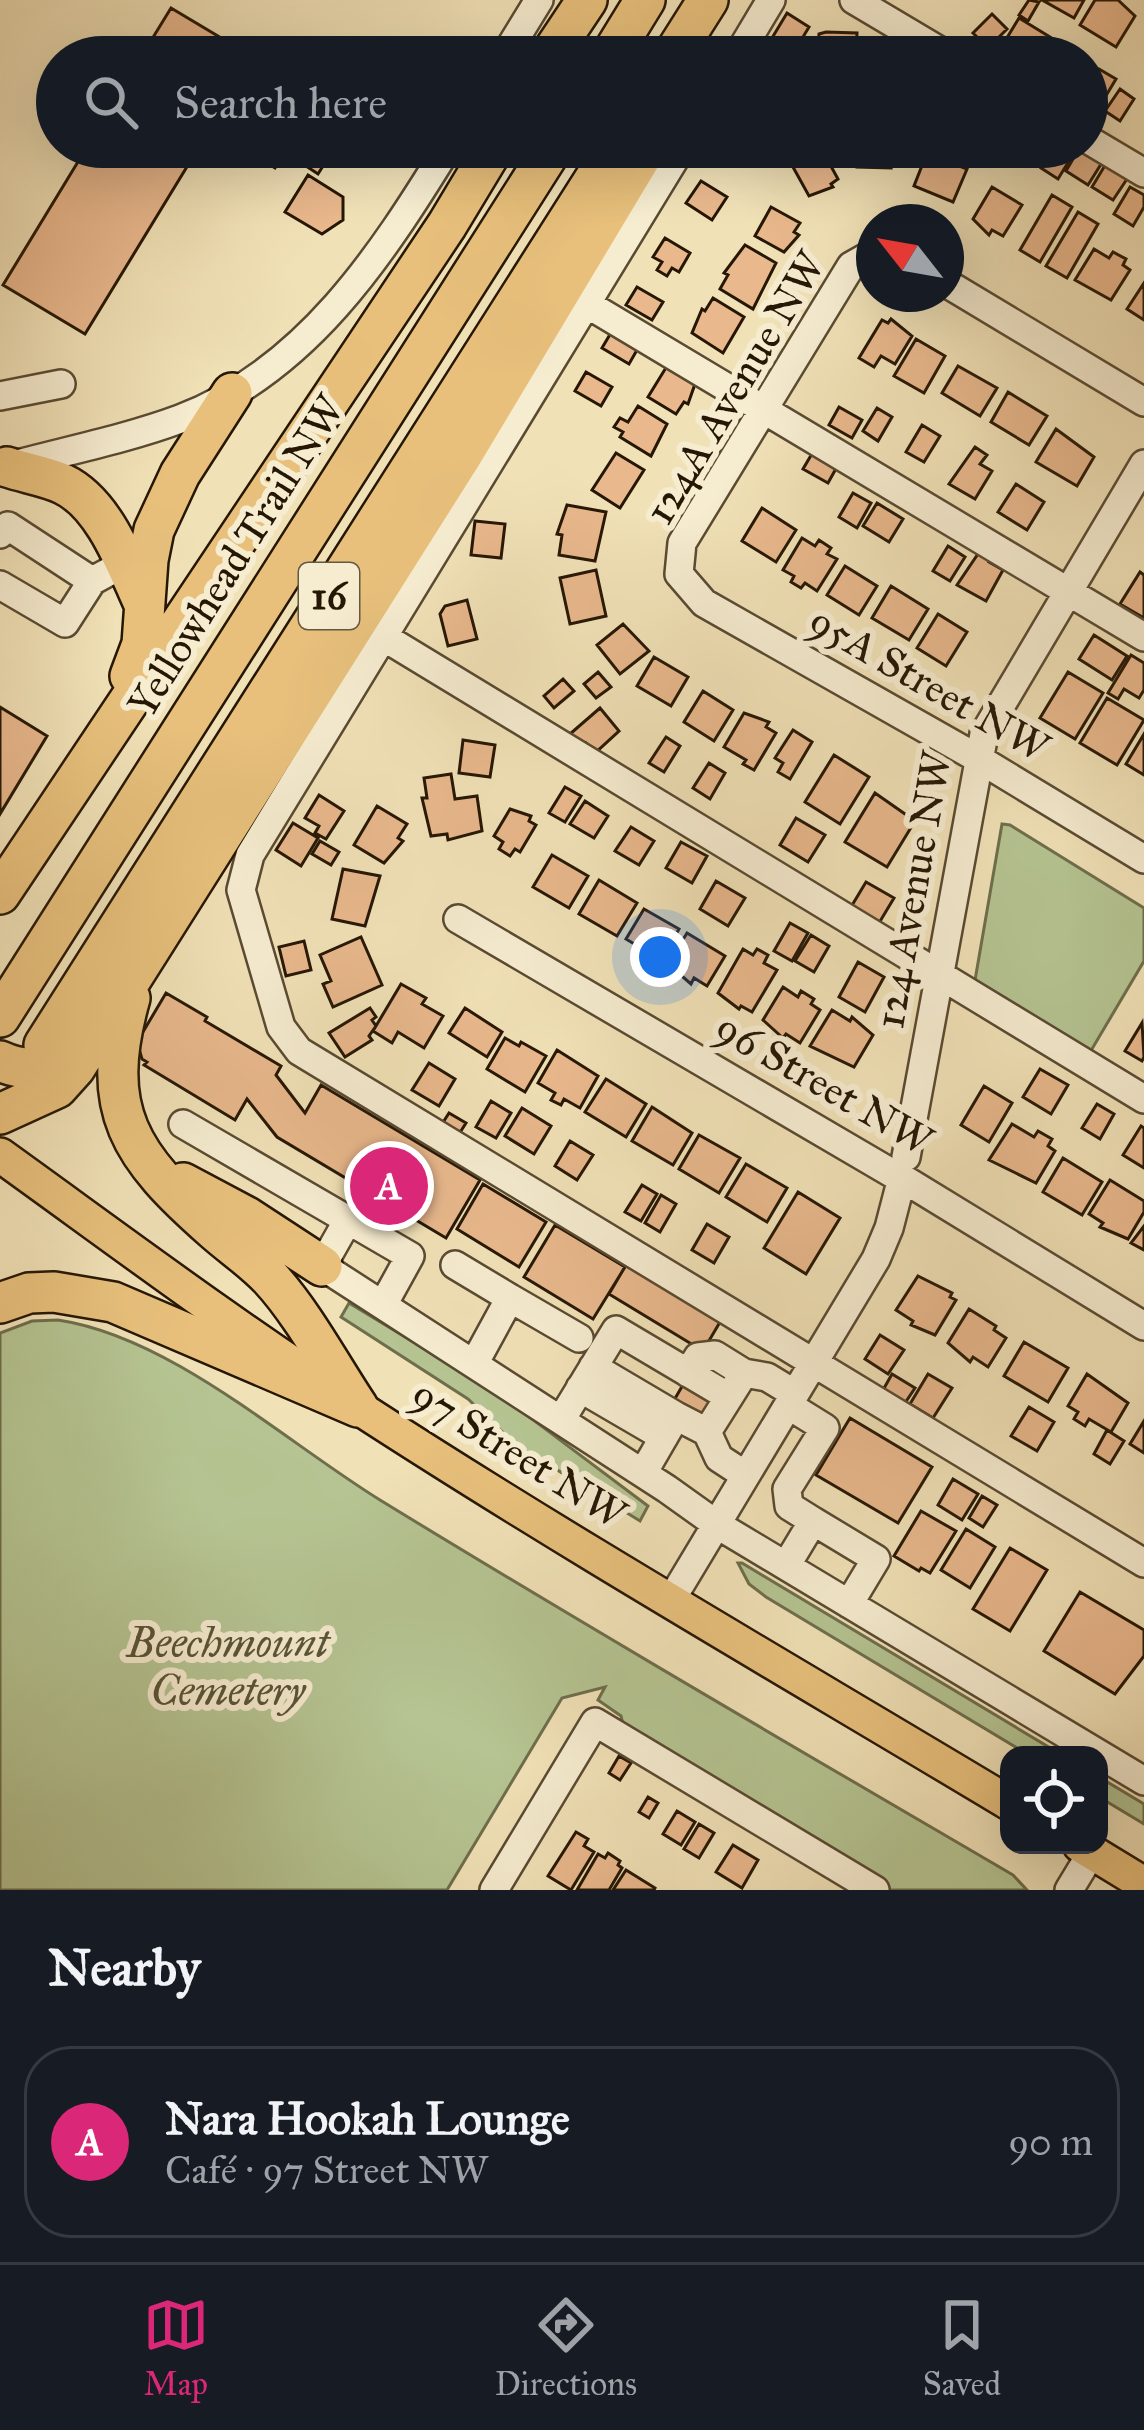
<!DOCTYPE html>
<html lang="en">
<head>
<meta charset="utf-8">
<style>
  body { margin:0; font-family:"IM FELL Great Primer",serif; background:#242831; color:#f1f3f6 }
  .controls { position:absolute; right:36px; bottom:36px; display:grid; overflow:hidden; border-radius:24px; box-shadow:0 12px 48px #0002 }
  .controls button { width:108px; height:108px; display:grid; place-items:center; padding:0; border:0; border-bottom:3px solid #363941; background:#171b24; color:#f1f3f6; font:60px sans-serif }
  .compass { position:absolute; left:856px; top:204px; width:108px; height:108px; border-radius:50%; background:#171b24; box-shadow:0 12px 48px #0002; rotate:301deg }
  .you { position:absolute; left:660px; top:957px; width:42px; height:42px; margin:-30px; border:9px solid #fff; border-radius:50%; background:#1a73e8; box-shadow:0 0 0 18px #1a73e833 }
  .badge { display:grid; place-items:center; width:78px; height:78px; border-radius:50%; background:#db2777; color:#fff; font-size:39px; font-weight:700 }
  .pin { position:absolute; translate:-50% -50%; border:6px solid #fff; box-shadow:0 3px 12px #0006 }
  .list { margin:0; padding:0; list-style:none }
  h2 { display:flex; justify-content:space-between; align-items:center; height:156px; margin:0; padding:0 48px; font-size:51px }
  h2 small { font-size:39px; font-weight:400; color:#9ea1a6 }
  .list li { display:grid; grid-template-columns:78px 1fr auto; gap:36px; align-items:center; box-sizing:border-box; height:192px; margin:0 24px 24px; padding:0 24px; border:3px solid #363941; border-radius:48px }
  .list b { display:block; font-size:45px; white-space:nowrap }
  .list p { margin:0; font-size:39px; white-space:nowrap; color:#9ea1a6 }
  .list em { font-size:39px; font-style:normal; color:#9ea1a6 }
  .icon { flex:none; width:66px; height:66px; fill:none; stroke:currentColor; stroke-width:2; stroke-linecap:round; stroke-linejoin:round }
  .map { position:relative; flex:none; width:1144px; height:1890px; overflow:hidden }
  .search { position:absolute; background:#171b24; box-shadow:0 12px 48px #0002; left:36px; right:36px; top:36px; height:132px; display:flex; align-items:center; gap:30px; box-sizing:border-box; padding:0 42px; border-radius:66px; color:#9ea1a6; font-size:45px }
  .sheet { height:372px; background:#171b24 }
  nav { display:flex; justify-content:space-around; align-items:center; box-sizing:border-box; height:168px; border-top:3px solid #363941; background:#171b24; font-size:33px; color:#9ea1a6 }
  nav a { display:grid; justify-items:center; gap:6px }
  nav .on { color:#db2777 }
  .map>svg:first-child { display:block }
</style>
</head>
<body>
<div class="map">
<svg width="1144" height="1890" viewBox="0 0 1144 1890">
  <rect width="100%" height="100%" fill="#f1e1b7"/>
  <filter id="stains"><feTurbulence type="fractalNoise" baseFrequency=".00167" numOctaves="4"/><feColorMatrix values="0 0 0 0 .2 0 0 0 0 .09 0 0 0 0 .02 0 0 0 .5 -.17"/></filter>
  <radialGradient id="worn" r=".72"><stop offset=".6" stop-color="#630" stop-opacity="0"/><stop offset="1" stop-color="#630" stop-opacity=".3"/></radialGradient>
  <path fill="#b5c492" stroke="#6e6e4c" stroke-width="3" d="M1002 824 1010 825 1144 908V961L1089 1054 974 986Z
    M349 1303 496 1392 648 1506 640 1521 515 1444 468 1399 341 1317Z
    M58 1320C171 1337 283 1440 380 1500 589 1628 801 1751 1013 1875L1027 1890H884L626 1736 621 1716 598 1700 605 1687 562 1698 447 1890H0V1333L32 1321Z
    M738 1563H742L1062 1755H1029L766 1597 749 1584Z
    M1099 1777 1144 1804V1824L1099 1797Z"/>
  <path fill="#e9b88d" stroke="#261705" stroke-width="3" d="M1029 0 1039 2 1028 21 1019 15Z
    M1042 0H1084L1074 18Z
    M1095 0H1118L1135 16 1116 47 1080 25Z
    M171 8 253 57H141Z
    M787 13 809 27 794 52 772 38Z
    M992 14 1007 29 988 48 973 33Z
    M1019 18 1050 37 1038 57H1020L1002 46Z
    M826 32 857 33 856 57H826V46H818L819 34Z
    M1099 69 1116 79 1101 104 1087 96V88Z
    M1120 89 1134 99 1120 121 1105 111Z
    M87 147H199L85 334 3 285Z
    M275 147H287L275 168 267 163Z
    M305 147H335L318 174 297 160Z
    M808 147 812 154 821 148 838 179 831 184 833 187 809 196 793 167 806 160 801 150Z
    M858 147H909V162L890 161 891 168 857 167Z
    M1053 147 1072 156 1058 179 1041 168Z
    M1080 147 1103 161 1088 185 1066 171Z
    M927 153 967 169 953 202 914 186Z
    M1107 162 1129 176 1113 200 1092 187Z
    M308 175 343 197V220L322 234 285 212Z
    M701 181 727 197 712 220 686 203Z
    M992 187 1022 205 1003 236 992 230 989 235 973 219Z
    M1130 187 1144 195V207L1133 226 1114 214Z
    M1052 195 1072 207 1040 262 1020 250Z
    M771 207 800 223 794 232 799 235 784 252 755 236Z
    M1078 212 1098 224 1067 278 1046 266Z
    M665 238 690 253 679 272 672 268 667 276 657 270 662 262 653 257Z
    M745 245 776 263 753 309 720 289 728 275 724 273Z
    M1094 249 1109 258 1113 252 1126 259 1123 265 1130 270 1111 300 1075 280Z
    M1144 283V320L1127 309Z
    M637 287 663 302 652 320 626 305Z
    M713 298 744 317 723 353 692 333 702 309 705 311Z
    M891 319 912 336 895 364 881 356 874 367 859 358 882 320 888 323Z
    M612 331 636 345 637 350 629 364 602 348Z
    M916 339 945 356 924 393 894 376Z
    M667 366 695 384 688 404 684 402 676 414 648 397Z
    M958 366 997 388 980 416 942 393Z
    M586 372 612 387 601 406 575 391Z
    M1008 392 1047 416 1029 445 991 422Z
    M638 406 667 424 651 456 620 437 623 432 614 427 620 418 628 422Z
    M839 407 862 420 852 438 829 425Z
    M877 408 892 417 878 441 863 431Z
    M922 425 940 436 924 462 906 452Z
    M1056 429 1094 457 1077 486 1036 462Z
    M975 447 987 455 980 464 992 471 975 499 949 484Z
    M813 452 838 465 828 483 803 469Z
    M616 453 644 470 620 508 592 490Z
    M1016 484 1044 502 1027 530 998 512Z
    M853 493 871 503 857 528 839 517Z
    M877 503 903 519 889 542 863 526Z
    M567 505 606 512 595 561 559 555 562 535 557 534Z
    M762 508 796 530 776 562 742 541Z
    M475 521 505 524 501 558 471 555Z
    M802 538 815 546 819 540 831 548 827 554 837 559 817 591 805 583 801 588 791 582 794 576 783 570Z
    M948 546 965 557 950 581 933 571Z
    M982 548 994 554 989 562 1003 570 986 601 957 585Z
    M845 566 877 586 859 615 827 595Z
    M596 570 606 616 570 624 560 578Z
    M1140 572 1144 575V618L1120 604Z
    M891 586 928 609 909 640 872 618Z
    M467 600 477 639 448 646 440 614 445 606Z
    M938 614 967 632 946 666 917 648Z
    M623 624 649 651 620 674 597 645Z
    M1094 635 1127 656 1112 680 1079 659Z
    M1131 655 1144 663V690L1139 698 1124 689 1118 699 1108 693Z
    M654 657 688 677 671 706 637 686Z
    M598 672 611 687 596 698 584 684Z
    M1068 672 1103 693 1075 739 1040 718Z
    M563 679 574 691 554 708 544 696Z
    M703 691 733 710 714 741 684 722Z
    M1107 698 1144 720 1117 765 1080 743Z
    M0 707 47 736 0 814Z
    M600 708 619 731 595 753 586 743 581 747 570 734Z
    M744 713 769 722 766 727 776 733 754 770 743 764 746 760 724 747Z
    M793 730 812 742 790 779 778 772 783 763 775 758Z
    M1144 734V775L1126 764Z
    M666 737 680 746 664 772 649 763Z
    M463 740 495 745 490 777 459 773Z
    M834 755 869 777 840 824 805 802Z
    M709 763 725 773 710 799 693 788Z
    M451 774 455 799 477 796 482 831 448 840 447 834 431 836 422 798H427L424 778Z
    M565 787 581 796 565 822 549 813Z
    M875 793 915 821 887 867 845 842Z
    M319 795 344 811 326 839 315 833 319 826 305 818Z
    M585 801 608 816 594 838 570 824Z
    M377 806 407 824 398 838 403 841 384 863 354 845Z
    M510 809 531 816 529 821 536 825 520 852 515 849 510 856 499 849 503 842 494 836Z
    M796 818 825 835 808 862 780 845Z
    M293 823 318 838 301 866 276 850Z
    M631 827 654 841 639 865 615 851Z
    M320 841 339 852 331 865 312 854Z
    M681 842 707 856 692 883 666 868Z
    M552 855 588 876 569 908 533 887Z
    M343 869 380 876 365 926 332 919Z
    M599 880 637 903 617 936 579 914Z
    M716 881 745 898 728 926 700 909Z
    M866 882 894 898 879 923 851 907Z
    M644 909 679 929 661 960 634 949 636 945 626 939Z
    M790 923 808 933 792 961 774 951Z
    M687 933 725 956 707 986 694 978 691 984 668 964Z
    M811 935 829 946 814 972 795 961Z
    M361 937 382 985 333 1007 323 984 331 981 320 955Z
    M304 941 311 970 286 976 279 947Z
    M743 949 753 955 757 949 768 955 764 963 777 970 752 1012 741 1006 739 1009 718 993Z
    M858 962 884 977 865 1012 839 997Z
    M401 984 426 998 422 1004 443 1016 424 1048 398 1032 392 1043 373 1031Z
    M783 987 798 997 801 991 814 999 811 1004 820 1010 800 1043 786 1034 783 1038 763 1020Z
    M166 993 207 1017 205 1021 281 1066 276 1075 305 1113 321 1085 480 1180 446 1238 277 1137 247 1099 235 1120 144 1065 147 1062 142 1059 137 1042Z
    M370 1008 376 1017 372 1020 376 1026 369 1036 372 1040 345 1057 329 1033Z
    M465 1008 502 1032 487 1057 449 1033Z
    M832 1010 850 1021 852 1017 873 1035 854 1067 810 1046Z
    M1142 1023 1144 1057 1142 1061 1125 1051Z
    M505 1038 519 1046 521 1042 546 1056 525 1092 487 1069Z
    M557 1050 598 1076 580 1108 564 1099 561 1105 551 1100 555 1093 538 1083Z
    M429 1063 455 1079 439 1106 412 1090Z
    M1040 1069 1068 1085 1051 1114 1023 1097Z
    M606 1079 646 1104 626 1137 585 1112Z
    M984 1086 1012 1103 989 1142 961 1125Z
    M491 1101 511 1113 496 1138 476 1127Z
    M1097 1104 1114 1114 1100 1139 1082 1128Z
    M652 1107 692 1133 673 1165 632 1141Z
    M522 1108 551 1126 534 1154 505 1136Z
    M449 1113 466 1123 459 1134 442 1124Z
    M1012 1124 1034 1137 1038 1131 1052 1139 1048 1146 1055 1151 1036 1183 989 1160Z
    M1141 1126 1144 1128V1168L1123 1155Z
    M699 1135 740 1158 719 1193 679 1169Z
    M570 1141 593 1155 577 1180 555 1166Z
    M1063 1158 1102 1182 1082 1215 1043 1192Z
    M746 1164 787 1188 767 1222 726 1197Z
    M1110 1180 1144 1201V1212L1128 1239 1100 1227 1103 1223 1089 1214Z
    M483 1184 546 1222 519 1267 457 1229Z
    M642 1185 657 1194 641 1221 625 1212Z
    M798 1192 840 1218 806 1274 764 1248Z
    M661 1195 676 1204 660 1232 645 1223Z
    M707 1224 729 1237 714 1263 692 1250Z
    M555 1225 625 1267 593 1319 524 1277Z
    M1144 1226V1250L1131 1243Z
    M626 1265 720 1322 703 1351 609 1294Z
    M918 1276 952 1293 950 1297 956 1300 935 1335 911 1325 913 1321 896 1310Z
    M969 1309 996 1326 994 1330 1006 1338 988 1367 973 1357 970 1362 948 1343Z
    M880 1335 904 1350 888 1374 865 1359Z
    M1024 1342 1068 1368 1048 1402 1004 1376Z
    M892 1374 915 1388 905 1403 883 1390Z
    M928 1374 952 1388 933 1418 910 1404Z
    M1087 1374 1128 1403 1111 1432 1089 1419 1085 1426 1074 1419 1078 1412 1068 1406Z
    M684 1383 713 1400 703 1419 673 1402Z
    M1029 1407 1054 1422 1037 1451 1011 1436Z
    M850 1418 932 1467 898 1523 816 1475Z
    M1144 1421V1453L1130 1444Z
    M1107 1430 1124 1441 1110 1464 1094 1454Z
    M953 1479 978 1494 962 1520 938 1505Z
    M982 1496 997 1505 983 1527 969 1518Z
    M921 1511 956 1531 930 1573 921 1568 919 1571 894 1556Z
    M966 1529 995 1547 970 1588 941 1570Z
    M1010 1548 1047 1570 1010 1631 973 1609Z
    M1080 1592 1144 1630V1656L1115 1694 1044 1651Z
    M619 1756 631 1763 620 1780 609 1773Z
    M648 1797 658 1803 649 1818 639 1812Z
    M677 1811 695 1822 681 1845 663 1834Z
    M699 1824 714 1833 699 1858 684 1849Z
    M576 1832 588 1839 584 1846 594 1852 571 1890 548 1876Z
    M733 1845 758 1860 742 1888 716 1872Z
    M608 1853 620 1861 618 1865 622 1868 609 1890H577L598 1854 605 1858Z
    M626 1870 655 1888 654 1890H613Z"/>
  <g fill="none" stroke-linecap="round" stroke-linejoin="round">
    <g stroke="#594a32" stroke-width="32">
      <path id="minor" d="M854 0 950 57
        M504 57 539 0
        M737 57 771 0
        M1087 139 1144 173
        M682 147 250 855 241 890 281 1027 299 1051 1144 1563
        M874 253 851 266 682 543 679 574 704 603 979 759 1144 859
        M946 283 1144 402
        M587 304 1144 637
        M0 396 61 384
        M10 466C66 451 126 439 180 419 306 371 381 256 448 147
        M0 534 8 526 92 581
        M0 585 65 623 92 581 125 563
        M382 636 1144 1099
        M458 919 912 1185
        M183 1124 410 1256 383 1305
        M906 1157 984 734 1144 464
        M348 1220 322 1266 667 1489 716 1524 1144 1781
        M455 1265 510 1298 474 1364
        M510 1298 579 1338
        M593 1367 676 1416
        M688 1373 698 1357 715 1355 744 1373 729 1397
        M744 1373 767 1377 795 1394
        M580 1388 664 1437
        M788 1405 825 1428 787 1489 789 1506 813 1521
        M561 1420 616 1330 729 1397 707 1432 676 1416 643 1473
        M707 1432 719 1458 745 1475
        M786 1566 813 1521 876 1559 849 1604
        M671 1600 876 1259 889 1228 902 1178 1144 1326
        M494 1890 595 1722 875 1890
        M1069 1890 1092 1852"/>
    </g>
    <g stroke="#261705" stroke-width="38">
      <path id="major" d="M0 1155C118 1240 234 1327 356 1406 570 1545 791 1672 1009 1803
        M1080 1845 1144 1884"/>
    </g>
    <g stroke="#261705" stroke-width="44">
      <path id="highway" d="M549 57 587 0
        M610 57 645 0
        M672 57 708 0
        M7 467C25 473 46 476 63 484 105 504 126 565 144 604
        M130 676 142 644 148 560 154 530 180 474 232 393
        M0 894 447 225 494 147
        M130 998C98 1111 130 1156 214 1230 232 1246 253 1260 270 1278 301 1311 332 1368 358 1407
        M0 1017 553 147
        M44 1045 615 147
        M0 1061C30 1075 53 1067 79 1048
        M0 1114 57 1088 75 1068 464 452 647 147
        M183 1183 247 1217 322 1266
        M0 1303 29 1293 54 1292 113 1302 358 1407"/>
    </g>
    <use href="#minor" stroke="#f6ecd0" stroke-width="27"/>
    <use href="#major" stroke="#e8c07c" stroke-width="33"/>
    <use href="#highway" stroke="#e8c07c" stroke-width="39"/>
  </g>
  <g text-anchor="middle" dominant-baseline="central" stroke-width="12" stroke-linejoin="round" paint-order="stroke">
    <rect fill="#f6ecd0" stroke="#645742" stroke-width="3" x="299" y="563" width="60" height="66" rx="9"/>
    <g font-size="39" font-weight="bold" fill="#261705">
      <text x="329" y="596">16</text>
    </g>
    <g font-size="42" fill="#261705" stroke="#f6ecd0">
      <text transform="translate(735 388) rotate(-59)">124A Avenue NW</text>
      <text transform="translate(236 556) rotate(-58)">Yellowhead Trail NW</text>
      <text transform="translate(929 684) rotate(30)">95A Street NW</text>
      <text transform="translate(913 890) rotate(-80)">124 Avenue NW</text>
      <text transform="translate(824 1084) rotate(30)">96 Street NW</text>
      <text transform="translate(519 1454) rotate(32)">97 Street NW</text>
    </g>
    <g font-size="42" font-style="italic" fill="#585436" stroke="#f6ecd0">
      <text x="228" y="1643">Beechmount<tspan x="228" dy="48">Cemetery</tspan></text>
    </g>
  </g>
  <rect width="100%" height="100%" filter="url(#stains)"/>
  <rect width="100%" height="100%" fill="url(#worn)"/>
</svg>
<div class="controls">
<button><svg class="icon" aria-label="locate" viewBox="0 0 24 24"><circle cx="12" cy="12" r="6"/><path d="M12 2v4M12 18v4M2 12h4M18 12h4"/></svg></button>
</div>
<svg class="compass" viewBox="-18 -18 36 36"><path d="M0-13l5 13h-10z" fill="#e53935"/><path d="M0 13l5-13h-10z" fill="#9ea1a6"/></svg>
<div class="you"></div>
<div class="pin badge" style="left:389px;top:1186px">A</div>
<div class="search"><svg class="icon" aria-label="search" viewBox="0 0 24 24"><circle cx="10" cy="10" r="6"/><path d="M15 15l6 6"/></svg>Search here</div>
</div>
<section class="sheet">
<h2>Nearby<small></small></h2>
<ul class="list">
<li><span class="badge">A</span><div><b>Nara Hookah Lounge</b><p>Café · 97 Street NW</p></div><em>90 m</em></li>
</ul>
</section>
<nav>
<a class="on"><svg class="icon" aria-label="map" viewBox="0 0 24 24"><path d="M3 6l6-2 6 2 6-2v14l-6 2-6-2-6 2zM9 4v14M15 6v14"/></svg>Map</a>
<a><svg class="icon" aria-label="directions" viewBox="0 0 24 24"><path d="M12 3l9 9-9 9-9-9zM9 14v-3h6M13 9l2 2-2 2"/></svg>Directions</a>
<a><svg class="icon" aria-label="saved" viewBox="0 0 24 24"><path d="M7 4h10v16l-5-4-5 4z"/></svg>Saved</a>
</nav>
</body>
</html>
